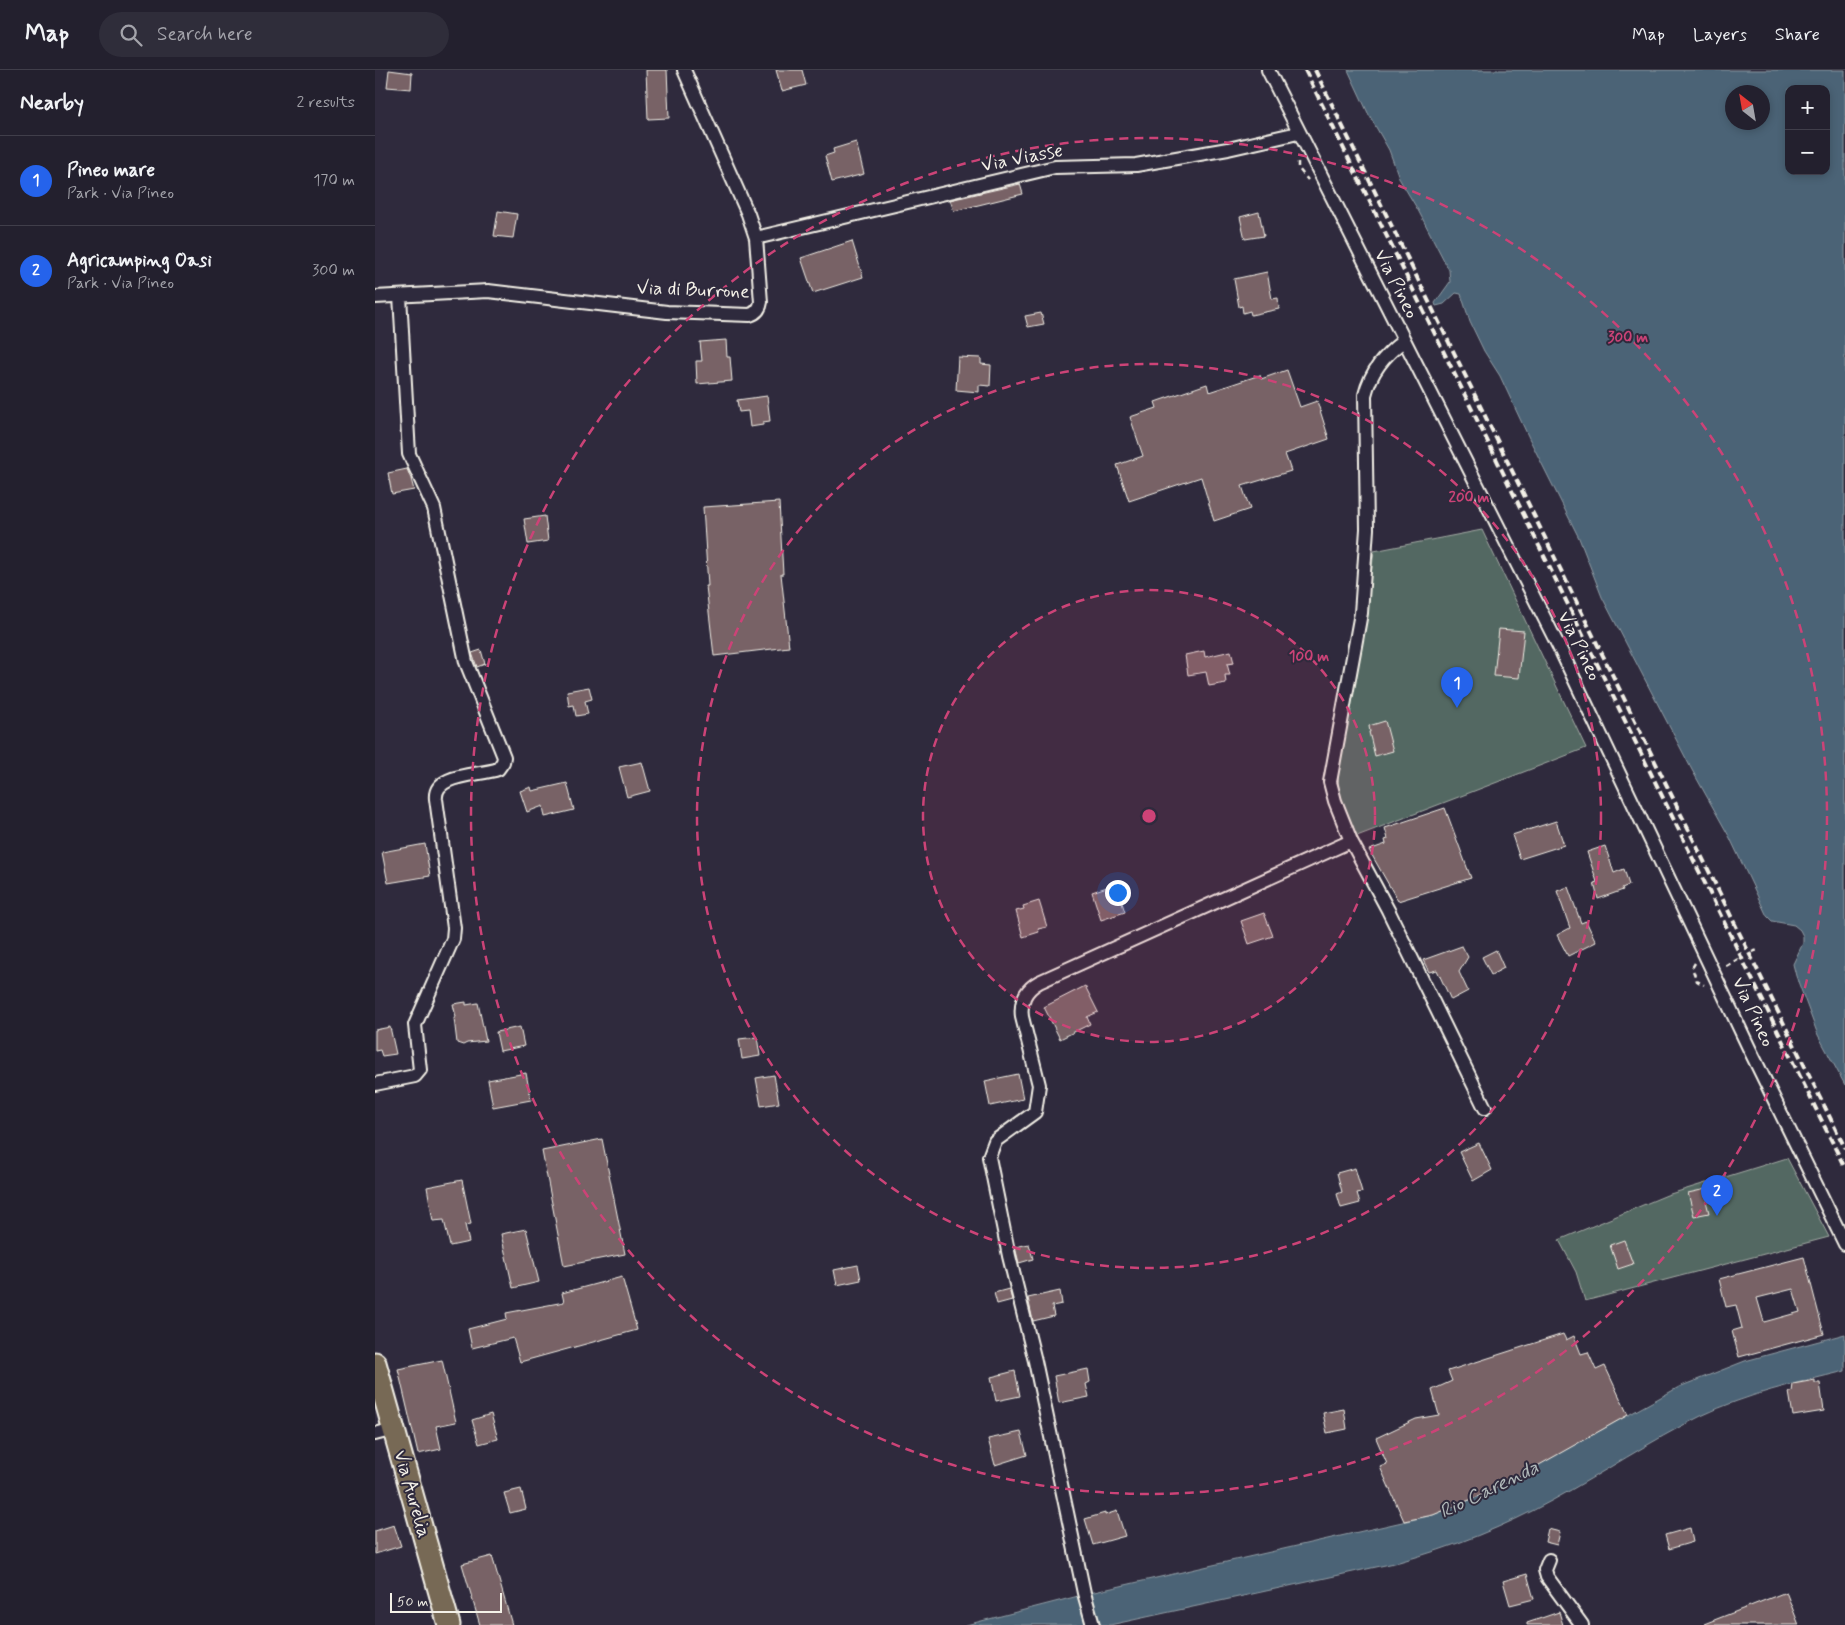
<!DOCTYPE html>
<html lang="en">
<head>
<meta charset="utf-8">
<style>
  body { margin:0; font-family:Mynerve,sans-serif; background:#2f2d3a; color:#f1f3f6 }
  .controls { position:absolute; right:15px; top:15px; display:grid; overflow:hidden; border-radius:10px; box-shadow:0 2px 8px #0003 }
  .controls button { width:45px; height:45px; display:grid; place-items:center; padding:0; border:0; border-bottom:1px solid #403e4a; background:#23202e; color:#f1f3f6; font:25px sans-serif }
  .compass { position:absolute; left:1350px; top:15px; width:45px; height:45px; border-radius:50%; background:#23202e; box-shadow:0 2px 8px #0003; rotate:329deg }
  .scale { position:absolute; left:15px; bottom:12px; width:112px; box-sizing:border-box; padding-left:5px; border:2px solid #f4f1e8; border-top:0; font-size:14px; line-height:18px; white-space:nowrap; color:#f4f1e8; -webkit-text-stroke:4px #2f2a3d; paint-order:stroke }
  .you { position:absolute; left:742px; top:822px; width:18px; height:18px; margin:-12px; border:4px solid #fff; border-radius:50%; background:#1a73e8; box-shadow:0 0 0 8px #1a73e833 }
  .badge { display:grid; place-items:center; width:32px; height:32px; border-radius:50%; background:#2563eb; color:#fff; font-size:16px; font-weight:700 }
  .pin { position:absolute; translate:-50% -41px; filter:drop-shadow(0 1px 2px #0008) }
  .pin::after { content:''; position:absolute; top:26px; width:18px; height:15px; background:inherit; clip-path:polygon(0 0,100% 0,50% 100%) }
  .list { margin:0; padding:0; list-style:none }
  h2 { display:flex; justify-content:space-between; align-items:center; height:65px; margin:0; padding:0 20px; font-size:21px }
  h2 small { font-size:16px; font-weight:400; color:#a3a3aa }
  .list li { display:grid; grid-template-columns:32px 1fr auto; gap:15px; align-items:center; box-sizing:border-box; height:90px; padding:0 20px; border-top:1px solid #403e4a }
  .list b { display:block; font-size:19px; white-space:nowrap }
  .list p { margin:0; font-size:16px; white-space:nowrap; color:#a3a3aa }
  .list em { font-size:16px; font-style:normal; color:#a3a3aa }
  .icon { flex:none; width:28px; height:28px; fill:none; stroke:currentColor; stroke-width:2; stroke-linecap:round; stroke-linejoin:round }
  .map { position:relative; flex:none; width:1470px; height:1555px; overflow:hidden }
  header { display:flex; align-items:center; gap:30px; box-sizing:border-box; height:70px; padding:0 25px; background:#23202e; border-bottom:1px solid #403e4a }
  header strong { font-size:24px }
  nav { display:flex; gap:28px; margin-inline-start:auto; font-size:18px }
  .search { width:350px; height:45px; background:#2f2d3a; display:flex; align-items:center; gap:12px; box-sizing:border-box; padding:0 18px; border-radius:28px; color:#a3a3aa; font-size:19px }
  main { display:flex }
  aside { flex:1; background:#23202e }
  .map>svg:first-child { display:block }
</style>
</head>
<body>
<header>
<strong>Map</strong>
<div class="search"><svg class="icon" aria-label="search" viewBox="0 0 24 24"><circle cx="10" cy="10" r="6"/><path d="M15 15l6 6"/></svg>Search here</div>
<nav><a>Map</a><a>Layers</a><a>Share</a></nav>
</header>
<main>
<aside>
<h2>Nearby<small>2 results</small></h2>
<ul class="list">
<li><span class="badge">1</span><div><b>Pineo mare</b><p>Park · Via Pineo</p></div><em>170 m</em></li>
<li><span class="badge">2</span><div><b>Agricamping Oasi</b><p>Park · Via Pineo</p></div><em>300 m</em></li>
</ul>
</aside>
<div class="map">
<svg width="1470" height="1555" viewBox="0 0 1470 1555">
  <rect width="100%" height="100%" fill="#2f2a3d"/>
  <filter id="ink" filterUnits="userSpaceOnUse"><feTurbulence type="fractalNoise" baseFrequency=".02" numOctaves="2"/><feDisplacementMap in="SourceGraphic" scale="10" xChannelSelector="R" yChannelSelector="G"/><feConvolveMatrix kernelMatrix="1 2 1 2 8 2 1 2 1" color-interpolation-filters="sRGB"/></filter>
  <g filter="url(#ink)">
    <path fill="#536862" stroke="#a4aca5" d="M1107 460 1211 678 982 766 964 723 963 700 993 530 999 481Z
      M1412 1088 1454 1167 1210 1231 1201 1202 1184 1170 1292 1125Z"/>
    <path fill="#4c6476" stroke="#8f9ca4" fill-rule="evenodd" d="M973 0H1470V1015L1443 965 1421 906 1418 894 1428 873V866L1425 860 1419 855 1397 851 1392 846 1355 768 1317 700 1227 527 1204 468 1154 368 1125 306 1109 281 1095 252 1086 224 1081 223 1069 234 1061 236 1060 233 1075 212 1074 200 1043 140 1025 110 1014 80 993 43ZM1414 19H1451V101H1414ZM1358 22H1388V52H1358Z
      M1470 1264V1301C1421 1313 1372 1324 1326 1346 1275 1371 1228 1403 1178 1430 1129 1457 1078 1477 1024 1492L735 1555H591L715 1523 1058 1445 1114 1422 1304 1317 1370 1291Z"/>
    <path fill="#786266" stroke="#f4f1e8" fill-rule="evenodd" d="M14 0 37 3 36 19 12 17Z
      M271 0H292L294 48 273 49Z
      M401 0H427L431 15 407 21Z
      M481 72 489 104 457 112 450 86 459 83 458 79Z
      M645 114 648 124 579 141 575 130Z
      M123 141 142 144 138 168 119 166Z
      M884 142 889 166 870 169 865 147Z
      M477 171 488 207 438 223 426 188Z
      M892 202 897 229 903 228 904 239 876 245 875 241 868 243 867 236 864 237 859 209Z
      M666 243 669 254 653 257 650 246Z
      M351 270 352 287H355L357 311 322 314 321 291H327L325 272Z
      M583 287 606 288V294L616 295 615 316 604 315V322L581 320Z
      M912 300 925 337 942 331 954 369 910 384 916 401 867 416 875 439 839 451 826 407 754 431 742 395 768 386 755 347 782 338 780 332 832 314 834 322 885 305 886 309Z
      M392 326 395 351 388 352V355L375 357 373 341 364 342 362 330Z
      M32 399 36 409 39 420 17 424 13 403Z
      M404 432 408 504H406L414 577 339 586 331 516H333L328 437Z
      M170 446 173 471 153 474 149 449Z
      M1124 559 1149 561 1144 608 1119 606Z
      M106 580 110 594 102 597 97 583Z
      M829 581 830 587 856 581 859 593 852 594 855 605H850L851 613 834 616 831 602 813 605 810 585Z
      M214 617 217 629 210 631 213 644 201 646 199 635 194 636 192 621Z
      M1010 651 1018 681 1000 686 994 662H995L994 656Z
      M267 692 275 721 252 727 244 697Z
      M192 713 199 740 170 747 168 736 152 742 145 721 156 717 157 721Z
      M1070 738 1096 808 1023 831 994 780 1011 774 1010 770 1013 769 1010 758Z
      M1181 751 1189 775 1145 789 1137 765Z
      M50 774 55 806 13 813 7 782Z
      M1230 776 1239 803 1249 799 1254 815 1247 818 1248 820 1223 829 1219 813 1222 812 1212 782Z
      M741 814 750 842 726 850 717 822Z
      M1193 817 1206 853 1211 851 1221 872 1193 886 1182 865 1195 858 1182 821Z
      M664 831 672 857 663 859 664 862 648 867 641 841 649 839 648 836Z
      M889 843 898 866 874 874 866 851Z
      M1087 876 1093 887 1084 902 1093 921 1076 930 1062 900 1054 902 1048 890Z
      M1121 880 1129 898 1116 905 1107 887Z
      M710 916 723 942 712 947 715 954 685 969 669 937Z
      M91 932V935L103 933 111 971 92 973 88 975 82 973 79 948 81 947 78 934Z
      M15 957 21 984 7 986 5 980 0 981V960Z
      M145 957 149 976 125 981 121 962Z
      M382 967 385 986 367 989 364 969Z
      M151 1003 156 1030 118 1037 113 1010Z
      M643 1004 648 1029 615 1036 610 1011Z
      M399 1005 404 1033 386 1036 381 1008Z
      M227 1069 250 1184 189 1196 167 1081Z
      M1104 1073 1117 1100 1098 1111 1084 1082Z
      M980 1098 987 1122 982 1123 985 1133 966 1138 962 1124 967 1122 962 1103Z
      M87 1110 96 1154 90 1155 94 1172 75 1176 69 1150 58 1151 52 1117Z
      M1331 1119 1334 1130 1331 1131 1334 1143 1319 1146 1313 1123Z
      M151 1159 164 1212 138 1218 126 1164Z
      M1249 1170 1258 1194 1243 1199 1235 1175Z
      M654 1174 658 1189 644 1193 640 1177Z
      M1429 1187 1449 1264 1364 1287 1357 1261 1367 1258 1361 1235 1351 1237 1344 1209ZM1418 1219 1425 1242 1389 1252 1382 1228Z
      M483 1195 486 1210 462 1215 459 1200Z
      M247 1207 262 1260 145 1292 138 1268 97 1278 93 1259 132 1249 131 1243 189 1232 187 1223Z
      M634 1219 637 1230 622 1234 619 1223Z
      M685 1221 687 1234 677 1236 679 1246 658 1251 653 1228Z
      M1188 1264 1191 1270 1199 1266 1206 1284 1213 1282 1221 1300 1230 1296 1253 1345 1157 1399 1114 1422 1058 1445 1029 1451 1005 1397 1012 1394 1001 1368 1041 1349 1064 1345 1057 1320 1077 1311 1073 1301Z
      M67 1290 81 1352 61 1356 66 1379 43 1384 23 1299Z
      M713 1299 715 1312 711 1314 714 1327 684 1333 679 1306Z
      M640 1301 645 1326 621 1331 616 1307Z
      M1440 1310V1313H1445L1449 1341 1418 1346 1414 1322H1417L1418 1314Z
      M969 1339 972 1359 952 1363 948 1343Z
      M116 1344 123 1369 104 1374 97 1350Z
      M646 1362 652 1385 620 1395 613 1369Z
      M146 1419 151 1439 135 1443 129 1423Z
      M742 1441 750 1466 718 1475 710 1449 730 1443V1445Z
      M19 1455 26 1476 0 1484V1461Z
      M1315 1458 1318 1472 1294 1479 1290 1465Z
      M1173 1459 1185 1462 1182 1475 1170 1472Z
      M117 1486 137 1555H105L87 1494Z
      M1152 1504 1159 1529 1135 1535 1128 1511Z
      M1411 1522 1424 1555H1330L1329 1554Z
      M1184 1542 1188 1555H1152V1553Z"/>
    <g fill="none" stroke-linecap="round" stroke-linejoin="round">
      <g stroke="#f4f1e8" stroke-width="16">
        <path id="street" d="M893 0 1187 583 1374 978 1470 1174
          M381 168 680 97 761 95 853 79 923 63
          M0 227 113 221 292 242 375 245C381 243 385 239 386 232L381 168 373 144 309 0
          M976 771 1013 840 1110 1038
          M0 1014 40 1006 45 1000 40 955 78 869 79 858 61 729C58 703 105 706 123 699L128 692 129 687 91 592 59 438 34 384 25 226
          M0 1364 19 1359
          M1174 1490 1170 1500 1172 1507 1207 1555
          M718 1555 709 1523 660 1291 634 1186 614 1087 620 1071 660 1042 664 1015 647 947C645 931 650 920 664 912L976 771 960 731 955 712 986 543 992 459 990 325C996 301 1009 286 1028 271"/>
      </g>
      <g stroke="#f4f1e8" stroke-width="25">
        <path id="primary" d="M0 1293 74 1555"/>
      </g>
      <path stroke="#f4f1e8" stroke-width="2.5" stroke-dasharray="5 4" stroke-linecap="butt" d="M923 92V98L933 110
        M1377 882 1383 880
        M1320 893 1317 898 1322 911 1329 915
        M1351 896 1363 889"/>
      <use href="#street" stroke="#2f2a3d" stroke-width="12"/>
      <use href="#primary" stroke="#776954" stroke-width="21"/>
      <path stroke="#f4f1e8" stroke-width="4" stroke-dasharray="8 4" stroke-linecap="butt" d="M930 0 1470 1098
        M940 0 1470 1078"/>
    </g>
  </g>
  <circle cx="774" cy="746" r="226" fill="#cc4377" fill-opacity=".12"/>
  <g fill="none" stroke="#cc4377" stroke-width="2.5" stroke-dasharray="9 6">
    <circle cx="774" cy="746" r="226"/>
    <circle cx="774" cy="746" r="452"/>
    <circle cx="774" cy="746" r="678"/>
  </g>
  <g text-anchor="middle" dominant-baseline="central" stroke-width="4" stroke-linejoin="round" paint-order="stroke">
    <g font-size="19" fill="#f4f1e8" stroke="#2f2a3d">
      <text transform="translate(647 88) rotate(-11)">Via Viasse</text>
      <text transform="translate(1021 214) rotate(63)">Via Pineo</text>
      <text transform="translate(318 220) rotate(2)">Via di Burrone</text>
      <text transform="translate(1204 576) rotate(64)">Via Pineo</text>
      <text transform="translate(1378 942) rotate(65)">Via Pineo</text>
      <text transform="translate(37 1424) rotate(74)">Via Aurelia</text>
    </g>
    <g font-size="20" font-style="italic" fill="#b1b9ba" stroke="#2f2a3d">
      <text transform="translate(1114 1420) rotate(-26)">Rio Carenda</text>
    </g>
  </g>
  <circle cx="774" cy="746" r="8" fill="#cc4377" stroke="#2f2a3d" stroke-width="2.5"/>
  <g font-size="15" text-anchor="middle" font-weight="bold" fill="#cc4377" stroke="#2f2a3d" stroke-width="4" stroke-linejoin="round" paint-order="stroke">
    <text x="1253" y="272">300 m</text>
    <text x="1094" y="432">200 m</text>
    <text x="934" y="591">100 m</text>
  </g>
</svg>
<div class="controls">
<button>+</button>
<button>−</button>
</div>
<svg class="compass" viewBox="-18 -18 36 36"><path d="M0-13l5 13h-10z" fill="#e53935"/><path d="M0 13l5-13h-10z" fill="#a3a3aa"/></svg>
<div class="scale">50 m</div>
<div class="you"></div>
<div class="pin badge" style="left:1082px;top:638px">1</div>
<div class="pin badge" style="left:1342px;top:1146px">2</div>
</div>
</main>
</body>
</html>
